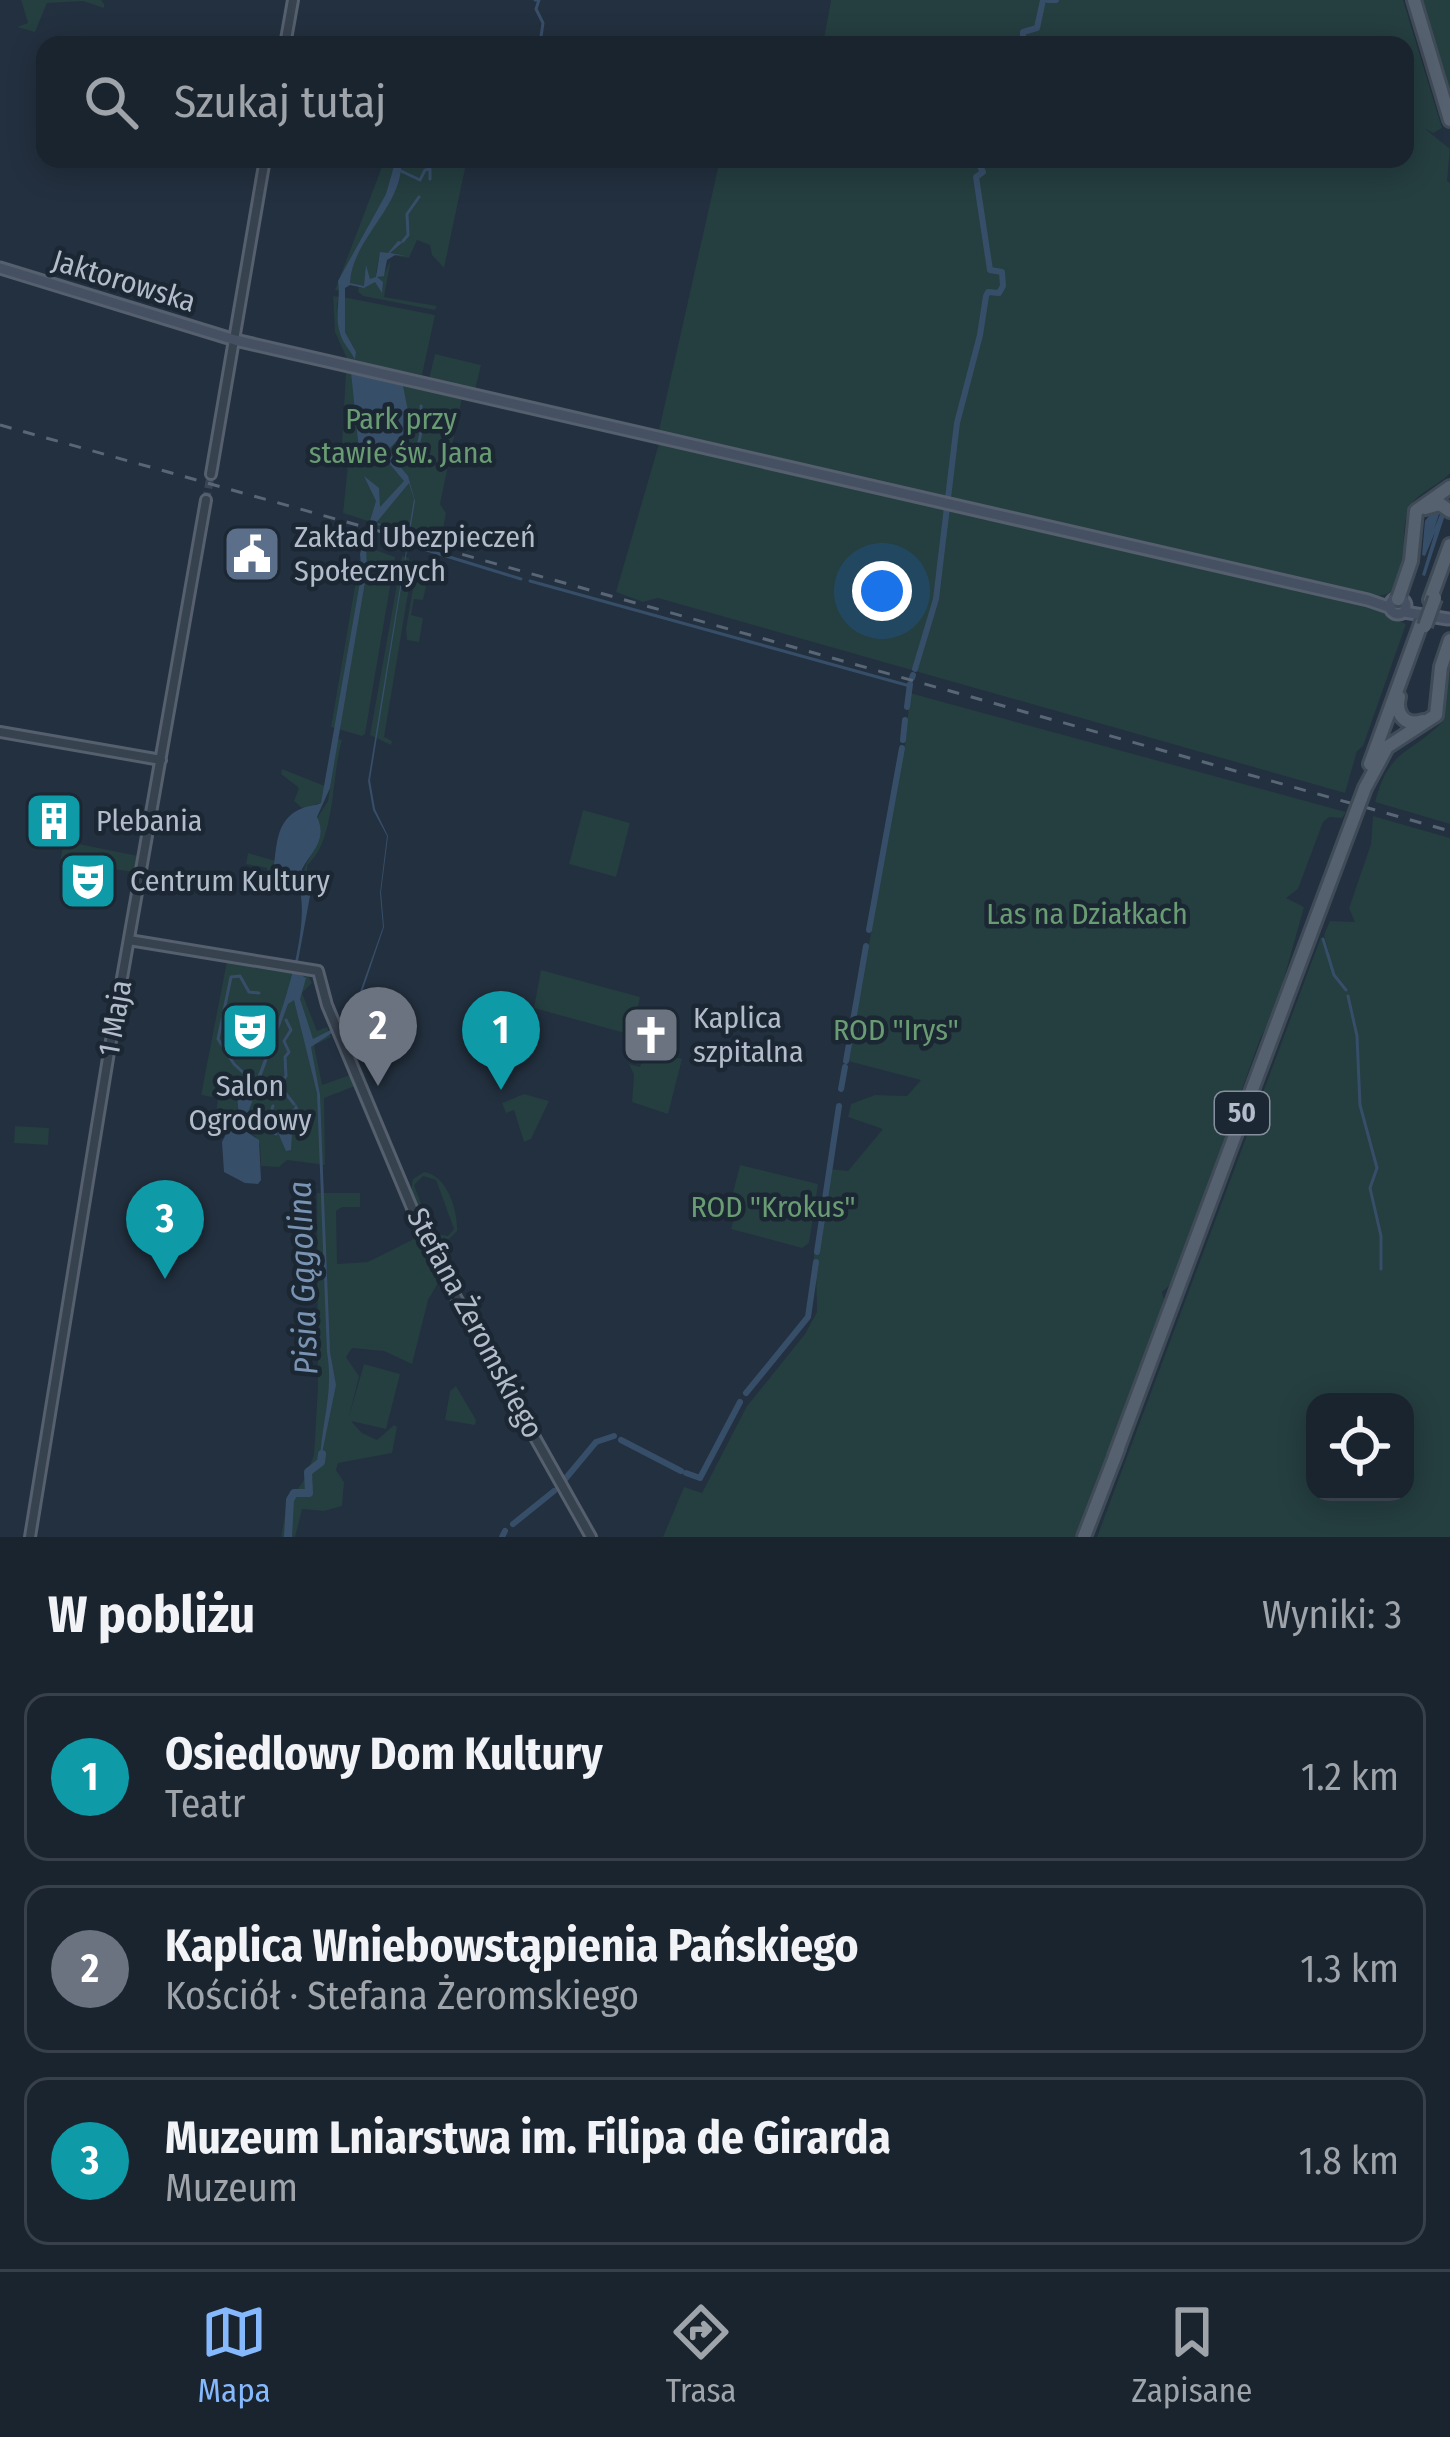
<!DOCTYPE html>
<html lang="pl">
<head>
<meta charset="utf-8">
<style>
  body { margin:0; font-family:"Fira Sans Condensed",sans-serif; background:#232c37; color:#f1f3f6 }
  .controls { position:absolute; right:36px; bottom:36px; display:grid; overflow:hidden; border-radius:24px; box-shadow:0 6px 30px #0003 }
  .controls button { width:108px; height:108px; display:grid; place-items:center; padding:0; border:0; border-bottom:3px solid #38414b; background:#1a242f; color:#f1f3f6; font:60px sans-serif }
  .you { position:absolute; left:882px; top:591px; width:42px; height:42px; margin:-30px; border:9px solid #fff; border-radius:50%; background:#1a73e8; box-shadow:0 0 0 18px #1a73e833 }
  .badge { display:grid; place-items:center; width:78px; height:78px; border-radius:50%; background:#85b8fd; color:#fff; font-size:39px; font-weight:700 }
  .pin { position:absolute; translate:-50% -99px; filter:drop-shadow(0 3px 6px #0008) }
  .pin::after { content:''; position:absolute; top:63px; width:42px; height:36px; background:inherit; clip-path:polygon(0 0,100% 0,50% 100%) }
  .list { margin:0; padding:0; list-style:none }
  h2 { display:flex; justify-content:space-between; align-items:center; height:156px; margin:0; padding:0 48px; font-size:51px }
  h2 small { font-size:39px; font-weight:400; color:#9fa4aa }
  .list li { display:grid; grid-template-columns:78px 1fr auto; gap:36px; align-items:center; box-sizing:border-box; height:168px; margin:0 24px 24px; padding:0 24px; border:3px solid #38414b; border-radius:24px }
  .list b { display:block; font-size:45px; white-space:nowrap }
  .list p { margin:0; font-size:39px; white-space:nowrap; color:#9fa4aa }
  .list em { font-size:39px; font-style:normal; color:#9fa4aa }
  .icon { flex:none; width:66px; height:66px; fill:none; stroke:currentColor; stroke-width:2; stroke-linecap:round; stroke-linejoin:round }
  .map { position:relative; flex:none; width:1450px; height:1537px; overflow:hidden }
  .search { position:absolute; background:#1a242f; box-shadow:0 6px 30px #0003; left:36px; right:36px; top:36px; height:132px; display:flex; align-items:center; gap:30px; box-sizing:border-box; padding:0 42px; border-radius:24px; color:#9fa4aa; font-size:45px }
  .sheet { height:732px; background:#1a242f }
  nav { display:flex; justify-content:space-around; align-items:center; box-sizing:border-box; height:168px; border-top:3px solid #38414b; background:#1a242f; font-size:33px; color:#9fa4aa }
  nav a { display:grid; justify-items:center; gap:6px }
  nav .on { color:#85b8fd }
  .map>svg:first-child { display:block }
</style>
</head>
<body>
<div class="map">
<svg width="1450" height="1537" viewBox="0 0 1450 1537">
  <rect width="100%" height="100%" fill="#23303f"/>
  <path fill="#253e40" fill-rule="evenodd" d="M21 0H101L104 4V8L83 1 47 3 35 32 17 27 28 23Z
    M831 0H1403L1442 128 1433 133 1424 128 1450 149 1447 181 1450 183V473C1439 486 1413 494 1408 511 1394 551 1427 606 1353 595L662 434 659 430 720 159H1405V45H823Z
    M1422 0H1450V94Z
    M385 159H396C391 205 354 246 340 291L335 290Z
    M401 159H467L444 268 432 255 430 245 417 240 409 258 380 253 376 273 384 275 391 259 384 297 437 306 435 310 363 296 358 292 359 287 350 283C352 241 394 206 401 159Z
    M333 296 339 297C331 321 347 339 355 360L356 352 345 332 343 297 435 315 422 375 348 361 335 332Z
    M435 354 481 365 475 390 429 379Z
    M349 370 462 398 440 504 446 513 440 544 367 526 368 521 343 513 350 445 342 444 346 371Z
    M660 440 1360 602 1406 624 1363 746 1357 751 1345 793 658 598 643 602 616 592Z
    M362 545 395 557 365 734 362 736 331 727Z
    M402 556 409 558 410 581 384 737 392 741 391 745 370 735Z
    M417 565 418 579 427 581 423 600 414 599 411 615 423 618 419 642 407 640 406 629Z
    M1450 664V824L1375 802C1389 748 1410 755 1442 722Z
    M910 693 1346 812 1342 818 1329 817 1323 822 1298 889 1286 898 1304 907 1274 1014 1260 1039 1179 1265 1171 1284 1162 1292 1164 1300 1157 1327 1078 1537H663L684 1487 702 1493 747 1406 805 1334 817 1312 816 1268H812L828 1169 848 1171 883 1129 848 1117 851 1104 875 1095 907 1096 921 1080 848 1061 906 738Z
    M338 739 342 740C331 776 336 841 307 865V880L263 896 267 868 246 864 248 853 276 861 270 889 295 877 303 878C303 855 330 842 317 818L328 801Z
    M282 769 325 786 321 803 302 808 294 801 299 788 281 774Z
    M583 810 630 823 616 877 569 864Z
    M1373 816 1450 838V1537H1097L1321 937 1329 953 1324 935 1330 921 1355 922 1349 908 1371 844ZM1315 1402H1405V1492H1315Z
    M64 841 138 856 135 872 60 862Z
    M227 961 308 976 312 983 302 993 317 1031 327 1027 331 1037 314 1045 322 1085 350 1075 355 1086 324 1098 325 1165 287 1160 279 1167 261 1166 260 1145 255 1136 231 1128H197L198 1113 216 1115 218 1098 201 1095Z
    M541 970 640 997 632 1035 534 1008Z
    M645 1050 682 1059 668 1114 632 1102 634 1075 629 1064 640 1067Z
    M524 1094 549 1101 531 1139 524 1142 514 1110 506 1113 502 1103Z
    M15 1126 49 1128 48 1145 14 1143Z
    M740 1165 818 1184 809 1243 802 1248 731 1229 736 1211 729 1209Z
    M424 1172C447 1175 458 1210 457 1231L447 1241C423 1239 407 1201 413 1179ZM423 1176 436 1180 454 1229 448 1236 432 1233 414 1185Z
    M317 1193H360V1207H342L336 1211 337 1264 368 1262 416 1238 438 1283 428 1300 412 1364 384 1351 352 1348 346 1357 359 1376 349 1417 364 1364 400 1374 386 1429 351 1421 362 1433 377 1440 394 1425 397 1427 392 1453 338 1463 336 1470 344 1482 342 1506 324 1511 302 1509 295 1537H281L287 1504 304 1480 314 1455 318 1386Z
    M456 1386 476 1420 475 1425 445 1420 450 1391Z"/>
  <path fill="#374e69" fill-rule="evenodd" d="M396 159H401C405 205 352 238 350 283L364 286 366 265 370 279 376 277 380 252 388 253 398 241 403 242 390 253 406 256 395 255 387 260 384 276 377 277 383 282 382 293 375 282 364 288 350 285 345 288V332L356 352 355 360C352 352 342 343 340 333 334 314 341 298 338 281L386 194Z
    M351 372 403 386 411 426 387 451 408 476 415 501 370 780 375 809 388 836 381 892 384 927 353 1019 311 1047 320 1095 330 1352 336 1385 320 1463C321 1422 334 1395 327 1352L317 1093 294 1000 288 1004 242 1129 259 1140 261 1180 258 1184 245 1183 224 1172 222 1142 229 1128 240 1129 237 1094 253 1088C272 1039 318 926 296 877L269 887C280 861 268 821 303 808 309 805 315 806 321 803L362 571 360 554 376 501 364 476 379 488 380 507 404 481 382 455H365L359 450ZM409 483 414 499 409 529 376 523ZM375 525 403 528 409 533 368 781 373 810 387 836 380 893 383 927 350 1020 313 1039 300 999 306 978 296 972 310 896 302 869C312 851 328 839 317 817L330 788 367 570 366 547Z
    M1440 511 1434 529 1441 512 1445 515 1425 576 1422 575 1435 532 1425 556 1422 555 1425 521 1432 512Z
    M296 1104 301 1114 292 1133 291 1150 286 1151 276 1128 289 1118Z"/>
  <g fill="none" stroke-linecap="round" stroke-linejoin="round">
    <path stroke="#374e69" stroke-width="3" d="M535 0H536
      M528 45 541 37 543 23 536 9 539 0
      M401 171 420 180 425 170 430 169V179
      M403 241 408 235 407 214 419 197
      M414 464 422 428 421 406
      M420 548 521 579
      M530 581 910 686
      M1323 939 1334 975 1346 990
      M1348 996 1357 1036 1360 1105 1377 1168 1370 1188 1381 1236V1269
      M286 1020 291 1030 284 1041 289 1052 285 1057 286 1076 279 1085 294 1104
      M248 1077 234 1064 218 1039 231 977 240 976 249 992 259 993
      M273 1106 266 1127 276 1134"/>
    <path stroke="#374e69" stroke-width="6" d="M1048 0H1056
      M1023 45V32L1037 28 1043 0
      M948 498 957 423 980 335 986 296 988 292 999 293 1003 286 1002 272 990 270 976 177 983 172 976 159
      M915 669 936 599 947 507
      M912 678 913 675
      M907 707 910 684
      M903 740 905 720
      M869 930 902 748
      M846 1061 866 946
      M841 1089 845 1067
      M817 1252 839 1106
      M746 1393 808 1317 816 1262
      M621 1440 681 1471
      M686 1473 700 1478 740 1402
      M566 1478 596 1442 614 1436
      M513 1524 554 1491
      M502 1537 505 1531"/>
    <path stroke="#374e69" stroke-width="8" d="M288 1537 290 1500 294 1493H309L308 1472 321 1462 322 1454"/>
    <path stroke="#394554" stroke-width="8" stroke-dasharray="8 4" stroke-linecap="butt" d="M206 500 211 474"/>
    <g stroke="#555f6d" stroke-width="14">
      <path id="tertiary" d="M285 45 293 0
        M211 474 265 159
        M0 732 161 760
        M129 940 318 971 327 1005 430 1251 591 1537
        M30 1537 109 1052 206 500"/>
    </g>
    <g stroke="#555f6d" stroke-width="15">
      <path id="secondary" d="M0 268 235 340 1368 600 1391 608
        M1390 606a8 8 0 1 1 16 0a8 8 0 1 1-16 0Z
        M1404 612 1448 619"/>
    </g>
    <g stroke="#404b58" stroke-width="18">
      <path id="primary" d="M1414 0 1450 120
        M1425 508 1440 504 1450 511
        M1398 599 1411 561 1416 511 1450 487
        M1430 600 1450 545
        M1399 697C1395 714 1405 727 1423 721
        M1370 764 1421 624
        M1365 788 1387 747 1436 715 1441 667 1450 640
        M1115 1456 1347 836
        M1084 1537 1118 1449"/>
    </g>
    <use href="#tertiary" stroke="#37424f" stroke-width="8"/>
    <use href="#secondary" stroke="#455162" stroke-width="9"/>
    <use href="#primary" stroke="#55616f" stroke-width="12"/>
    <path stroke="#596676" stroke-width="3" stroke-dasharray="12 12" stroke-linecap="butt" d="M0 425 1450 831"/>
    <g stroke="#404b58" stroke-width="18" stroke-linecap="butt">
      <path id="primary-bridge" d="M1425 626 1435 598
        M1347 836 1365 788"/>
    </g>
    <use href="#primary-bridge" stroke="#55616f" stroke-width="12"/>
  </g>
  <defs>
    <g id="civic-square" transform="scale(3)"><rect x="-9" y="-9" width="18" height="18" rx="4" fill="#5c6f8a" stroke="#1c2734"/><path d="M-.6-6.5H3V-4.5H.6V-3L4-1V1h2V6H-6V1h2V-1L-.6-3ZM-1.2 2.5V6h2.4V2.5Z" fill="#fff"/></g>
    <g id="building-square" transform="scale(3)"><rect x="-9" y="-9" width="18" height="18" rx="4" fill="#0f9aa8" stroke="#1c2734"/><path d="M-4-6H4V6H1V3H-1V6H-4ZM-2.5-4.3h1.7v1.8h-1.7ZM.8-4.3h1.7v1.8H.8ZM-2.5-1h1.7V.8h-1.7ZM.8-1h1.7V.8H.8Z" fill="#fff"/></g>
    <g id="theatre-square" transform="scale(3)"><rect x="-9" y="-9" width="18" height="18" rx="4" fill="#0f9aa8" stroke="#1c2734"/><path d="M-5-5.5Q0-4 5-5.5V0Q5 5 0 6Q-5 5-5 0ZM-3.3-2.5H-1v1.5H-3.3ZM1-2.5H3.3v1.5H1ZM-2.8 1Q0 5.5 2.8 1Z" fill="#fff"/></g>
    <g id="church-square" transform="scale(3)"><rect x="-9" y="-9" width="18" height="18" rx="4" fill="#6b7280" stroke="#1c2734"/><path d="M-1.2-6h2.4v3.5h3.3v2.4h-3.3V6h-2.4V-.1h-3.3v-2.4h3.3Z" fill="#fff"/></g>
  </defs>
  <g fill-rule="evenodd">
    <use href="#civic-square" x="252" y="554"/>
    <use href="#building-square" x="54" y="821"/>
    <use href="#theatre-square" x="88" y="881"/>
    <use href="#theatre-square" x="250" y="1031"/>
    <use href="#church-square" x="651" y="1035"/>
  </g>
  <g text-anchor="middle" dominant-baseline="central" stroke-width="9" stroke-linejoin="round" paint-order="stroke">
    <rect fill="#1c2734" stroke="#868f9d" stroke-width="3" x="1215" y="1092" width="54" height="42" rx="9"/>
    <g font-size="27" font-weight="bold" fill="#b3bcca">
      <text x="1242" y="1113">50</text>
    </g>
    <g font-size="30" fill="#b3bcca" stroke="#1c2734">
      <text transform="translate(124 281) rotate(17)">Jaktorowska</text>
      <text transform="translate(115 1018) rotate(-80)">1 Maja</text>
      <text transform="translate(475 1323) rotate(62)">Stefana Żeromskiego</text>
    </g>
    <g font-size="30" fill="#699c72" stroke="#1c2734">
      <text x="401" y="419">Park przy<tspan x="401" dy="34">stawie św. Jana</tspan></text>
      <text x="1087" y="914">Las na Działkach</text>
      <text x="896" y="1030">ROD "Irys"</text>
      <text x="773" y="1207">ROD "Krokus"</text>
    </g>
    <g font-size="30" fill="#b3bcca" stroke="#1c2734" text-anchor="start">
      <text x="294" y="537">Zakład Ubezpieczeń<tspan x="294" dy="34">Społecznych</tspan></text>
      <text x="96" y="821">Plebania</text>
      <text x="130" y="881">Centrum Kultury</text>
      <text x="693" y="1018">Kaplica<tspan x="693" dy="34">szpitalna</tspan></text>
      <text x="250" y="1086" text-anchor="middle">Salon<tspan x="250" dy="34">Ogrodowy</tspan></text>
    </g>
    <g font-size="33" font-style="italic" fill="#7994b2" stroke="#1c2734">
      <text transform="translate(303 1278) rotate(-92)">Pisia Gągolina</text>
    </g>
  </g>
</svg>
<div class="controls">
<button><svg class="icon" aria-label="locate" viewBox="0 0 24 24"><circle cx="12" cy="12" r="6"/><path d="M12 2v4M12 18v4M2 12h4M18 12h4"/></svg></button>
</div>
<div class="you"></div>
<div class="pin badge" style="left:501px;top:1090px;background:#0f9aa8">1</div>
<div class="pin badge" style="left:378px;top:1086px;background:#6b7280">2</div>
<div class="pin badge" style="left:165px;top:1279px;background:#0f9aa8">3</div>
<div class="search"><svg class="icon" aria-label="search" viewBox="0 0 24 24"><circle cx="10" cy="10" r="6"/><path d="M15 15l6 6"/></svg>Szukaj tutaj</div>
</div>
<section class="sheet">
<h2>W pobliżu<small>Wyniki: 3</small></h2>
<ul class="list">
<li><span class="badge" style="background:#0f9aa8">1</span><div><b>Osiedlowy Dom Kultury</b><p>Teatr</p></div><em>1.2 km</em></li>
<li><span class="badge" style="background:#6b7280">2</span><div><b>Kaplica Wniebowstąpienia Pańskiego</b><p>Kościół · Stefana Żeromskiego</p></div><em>1.3 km</em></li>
<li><span class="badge" style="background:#0f9aa8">3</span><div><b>Muzeum Lniarstwa im. Filipa de Girarda</b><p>Muzeum</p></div><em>1.8 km</em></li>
</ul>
</section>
<nav>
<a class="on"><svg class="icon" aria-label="map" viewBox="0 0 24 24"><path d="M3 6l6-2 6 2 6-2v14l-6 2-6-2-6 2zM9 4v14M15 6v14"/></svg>Mapa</a>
<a><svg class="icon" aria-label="directions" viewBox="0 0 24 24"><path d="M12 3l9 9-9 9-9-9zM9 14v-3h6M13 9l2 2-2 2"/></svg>Trasa</a>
<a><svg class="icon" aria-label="saved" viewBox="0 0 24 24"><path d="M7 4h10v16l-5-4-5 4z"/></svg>Zapisane</a>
</nav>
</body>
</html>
